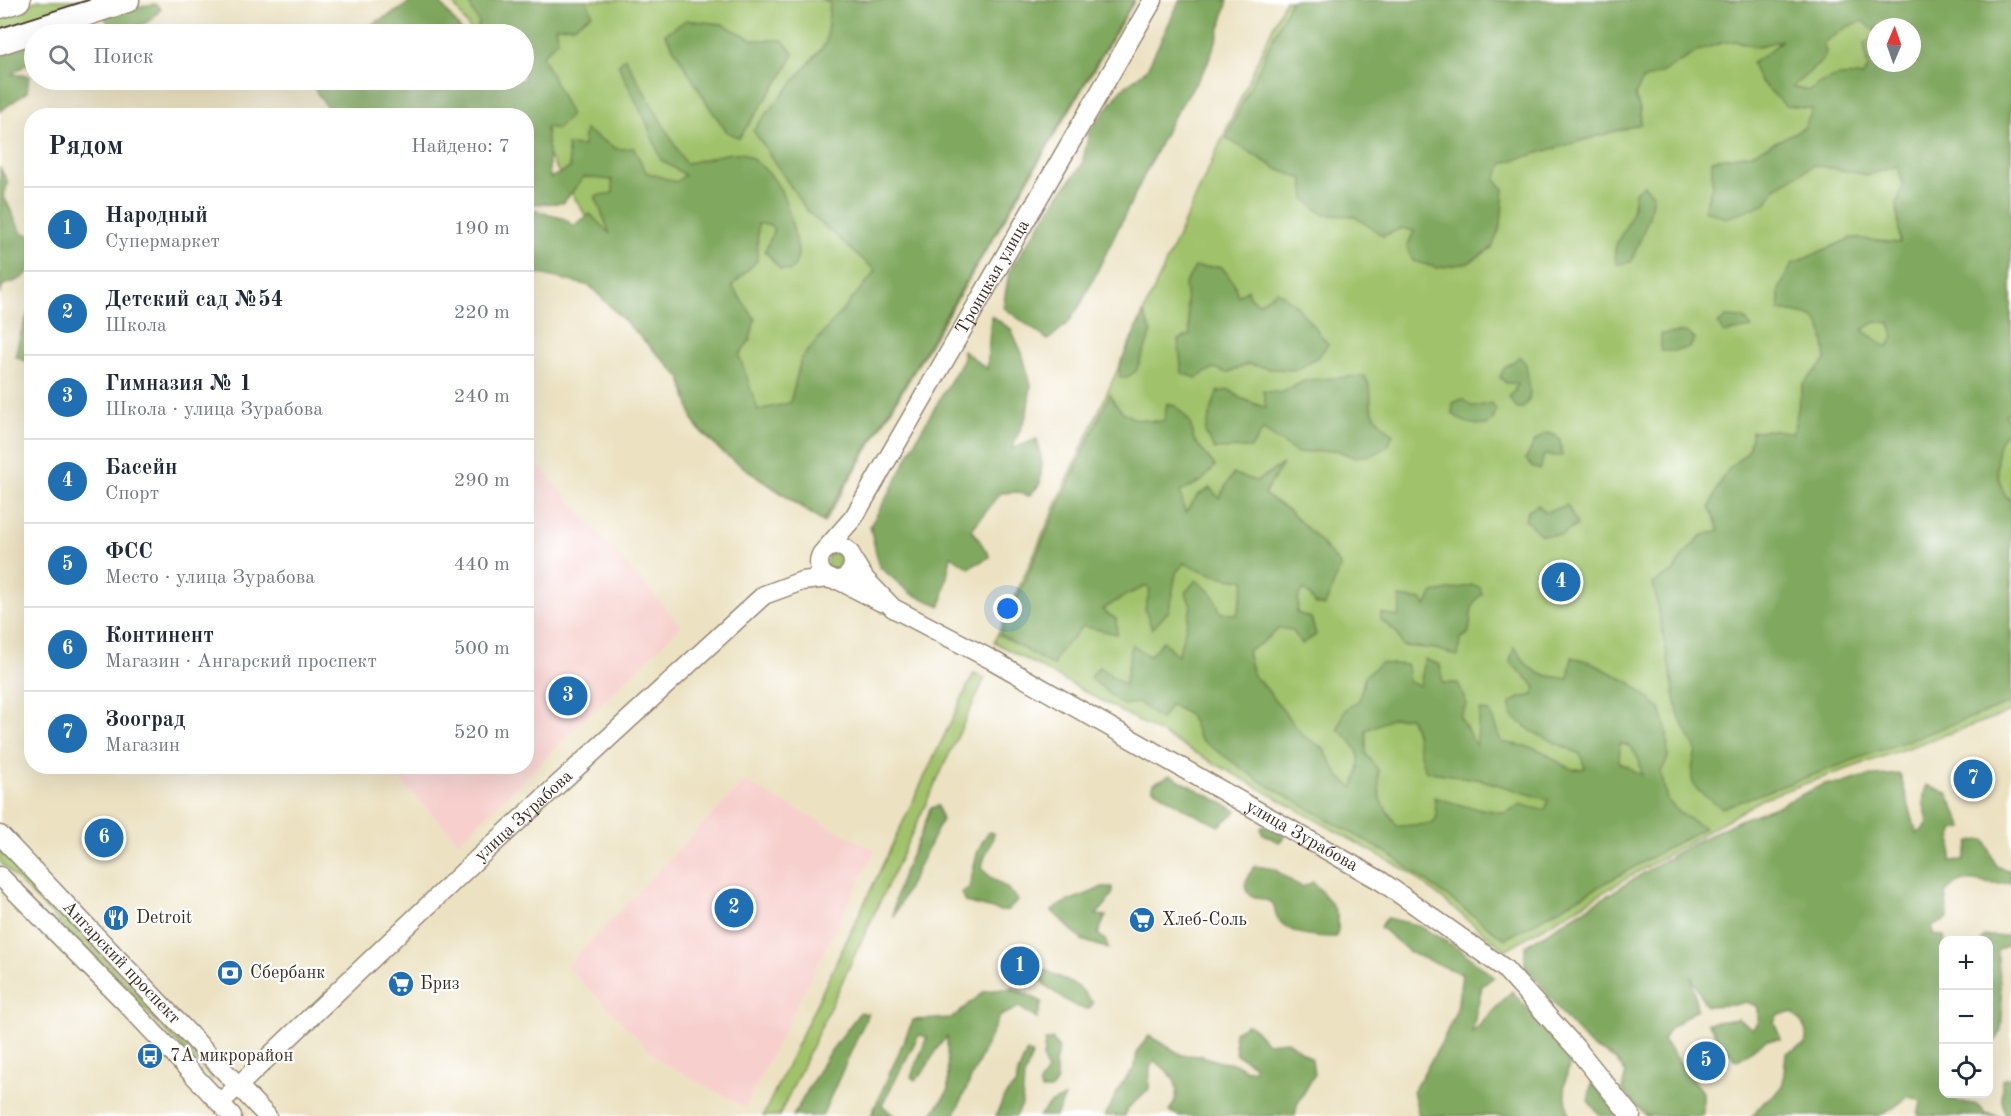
<!DOCTYPE html>
<html lang="ru">
<head>
<meta charset="utf-8">
<style>
  body { margin:0; font-family:"Old Standard TT",serif; background:#f2f2f3; color:#1f2937 }
  .controls { position:absolute; right:18px; bottom:18px; display:grid; overflow:hidden; border-radius:12px; box-shadow:0 6px 24px #0002 }
  .controls button { width:54px; height:54px; display:grid; place-items:center; padding:0; border:0; border-bottom:2px solid #e0e1e3; background:#fff; color:#1f2937; font:30px sans-serif }
  .compass { position:absolute; left:1867px; top:18px; width:54px; height:54px; border-radius:50%; background:#fff; box-shadow:0 6px 24px #0002; rotate:2deg }
  .you { position:absolute; left:1008px; top:609px; width:21px; height:21px; margin:-15px; border:4px solid #fff; border-radius:50%; background:#1a73e8; box-shadow:0 0 0 9px #1a73e833 }
  .badge { display:grid; place-items:center; width:39px; height:39px; border-radius:50%; background:#1f6fb2; color:#fff; font-size:20px; font-weight:700 }
  .pin { position:absolute; translate:-50% -50%; border:3px solid #fff; box-shadow:0 2px 6px #0006 }
  .list { margin:0; padding:0; list-style:none }
  h2 { display:flex; justify-content:space-between; align-items:center; height:78px; margin:0; padding:0 24px; font-size:26px }
  h2 small { font-size:20px; font-weight:400; color:#747a83 }
  .list li { display:grid; grid-template-columns:39px 1fr auto; gap:18px; align-items:center; box-sizing:border-box; height:84px; padding:0 24px; border-top:2px solid #e0e1e3 }
  .list b { display:block; font-size:22px; white-space:nowrap }
  .list p { margin:0; font-size:20px; white-space:nowrap; color:#747a83 }
  .list em { font-size:20px; font-style:normal; color:#747a83 }
  .icon { flex:none; width:33px; height:33px; fill:none; stroke:currentColor; stroke-width:2; stroke-linecap:round; stroke-linejoin:round }
  .map { position:relative; flex:none; width:2011px; height:1116px; overflow:hidden }
  .search { position:absolute; background:#fff; box-shadow:0 6px 24px #0002; left:24px; top:24px; width:510px; height:66px; display:flex; align-items:center; gap:15px; box-sizing:border-box; padding:0 21px; border-radius:33px; color:#747a83; font-size:22px }
  .panel { position:absolute; background:#fff; box-shadow:0 6px 24px #0002; left:24px; top:108px; width:510px; height:666px; border-radius:24px }
  .map>svg:first-child { display:block }
</style>
</head>
<body>
<div class="map">
<svg width="2011" height="1116" viewBox="0 0 2011 1116">
  <rect width="100%" height="100%" fill="#fff"/>
  <filter id="ink" filterUnits="userSpaceOnUse"><feTurbulence type="fractalNoise" baseFrequency=".0167" numOctaves="2"/><feDisplacementMap in="SourceGraphic" scale="12" xChannelSelector="R" yChannelSelector="G"/><feConvolveMatrix kernelMatrix="1 2 1 2 8 2 1 2 1" color-interpolation-filters="sRGB"/></filter>
  <filter id="wash" filterUnits="userSpaceOnUse"><feTurbulence type="fractalNoise" baseFrequency=".008" numOctaves="4" result="noise"/><feDisplacementMap in="SourceGraphic" scale="24" xChannelSelector="R" yChannelSelector="G"/><feGaussianBlur stdDeviation="1.35" result="paint"/><feColorMatrix in="noise" values="0 0 0 0 0 0 0 0 0 0 0 0 0 0 0 0 0 1.4 0 .05"/><feComposite in="paint" operator="in"/></filter>
  <g filter="url(#wash)">
    <rect width="100%" height="100%" fill="#ece2c2"/>
    <path fill="#f7d0cd" d="M527 453 681 626 459 842 388 767 526 766Z
      M744 782 875 850 745 1107 660 1061 567 966Z"/>
    <path fill="#a0c26b" stroke="#6e7644" stroke-width="1.5" fill-rule="evenodd" d="M39 0H101L0 33V13Z
      M451 0H1135L824 523 723 453 696 427 688 381 527 121 524 80V34H473Z
      M1285 0H2011V712L1764 798 1505 950 1409 872 1128 715 994 642ZM1876 27H1912V63H1876Z
      M827 562a10 10 0 1 1 20 0a10 10 0 1 1-20 0Z
      M974 673 985 678 779 1116H763Z
      M0 850 216 1075 213 1079 0 862Z"/>
    <path fill="#80a85f" stroke="#5e693e" stroke-width="1.5" fill-rule="evenodd" d="M412 0H438L464 34H353L399 10Z
      M467 0H587L592 14 574 26 555 27 558 40 542 56 571 115 557 129 546 127 550 178 570 168 567 145 583 146 585 130 617 149 634 148 646 172 676 182 685 175 661 160 647 124 618 65 625 58 685 163C703 162 730 149 744 154 748 155 752 159 756 162 780 179 786 200 793 228 797 244 803 259 790 271L780 269 765 251 774 230 769 224H758L757 261 732 286 755 319 750 340 739 355 758 410 790 403 801 359 876 271 807 211 753 130 826 43 830 3 822 0H1134L823 521 723 453 694 423 681 378 590 286 527 271V211L531 209 565 219 573 226 590 214 610 234 595 196 613 193 612 180 584 177 563 203 527 204 526 116 330 115C328 104 314 93 310 80H524V34H475L479 23Z
      M1180 0H1228L1218 36 1206 67 1172 119 1082 302 1069 322 1048 340 1003 307 1009 272 1056 199 1082 165 1089 132 1122 89 1147 69Z
      M1291 0H2011V412L2005 414 2011 428C2008 432 2003 436 2001 440 1993 456 1997 490 2011 501V703L1722 808C1691 785 1687 789 1696 750L1679 717 1653 583 1673 572 1683 556 1701 536 1719 530 1710 508C1720 479 1723 471 1748 452L1752 431 1776 430 1793 433 1803 384 1826 360C1821 315 1823 317 1779 310V290L1792 264 1851 238 1900 243 1897 204 1903 185 1898 166 1869 175 1814 165 1775 188 1767 203 1726 218 1704 210 1712 186V160L1751 154 1804 128 1813 109 1786 106 1759 80 1752 63 1770 51 1782 40 1755 47 1736 41 1721 43 1698 51 1663 72 1643 80 1635 95 1640 110 1641 124 1503 163 1495 180 1504 189 1501 225 1492 248 1468 263 1437 268 1413 261 1407 247 1414 231 1403 228 1383 236 1354 216 1324 215 1305 199 1303 179 1279 170 1226 138ZM1862 21 1876 32V27H1912V63H1876V35L1864 44 1868 69 1862 77C1839 73 1828 77 1809 91L1792 87 1821 62 1826 52 1823 43 1847 27ZM1877 321 1890 323 1894 337 1887 347 1862 330Z
      M156 4 161 9C153 18 148 24 136 26L139 34H133L126 25H109L104 16 131 7Z
      M686 20 722 24 754 40H782L794 54 782 76 739 138 727 132 710 108 665 34Z
      M34 43V59L12 74 29 76 27 92 0 111V56Z
      M0 167 8 183 4 196 21 232 32 236C32 266 36 277 3 285L0 295Z
      M1644 185 1653 194 1649 217 1631 262 1617 264C1610 244 1622 238 1629 220 1633 212 1634 201 1635 192Z
      M1195 267H1222L1234 283 1238 296 1248 289 1249 297 1259 303 1277 291 1296 305 1328 344 1319 356 1297 370 1271 369 1248 364 1227 373 1214 368 1196 378 1182 373 1178 340 1190 335 1185 284Z
      M31 305V359L24 361 15 356 21 333Z
      M1144 313 1151 332 1147 344 1136 371 1129 376 1120 378 1119 367Z
      M991 316 1011 329 1022 353 1031 385 1027 414 1012 449 1037 439 1042 463 1040 484 1029 496 1018 492 1001 493 972 529 990 557 969 568 951 556 941 606 910 593 879 566 870 526 897 479 919 434 963 360V350L987 369Z
      M1726 317 1744 318 1752 328 1724 333 1718 324Z
      M1686 332 1695 339 1689 348 1674 351H1661V334Z
      M1520 357 1526 364 1530 391 1529 399 1523 408H1517L1509 397 1514 392 1517 383H1506L1500 377 1504 368Z
      M1364 376C1376 391 1367 399 1373 412 1377 421 1386 428 1393 434L1388 446 1372 455 1353 457 1336 450 1297 453 1263 430 1251 448 1214 449 1205 432 1217 392 1230 390 1240 398 1266 408 1263 391 1281 393 1306 380Z
      M1110 394C1121 419 1139 422 1164 421L1167 403 1176 406 1190 422 1194 440 1215 466 1202 481 1180 492 1185 513 1198 495 1210 488 1219 498 1233 474 1257 481 1283 464 1264 494 1288 510 1316 537 1341 566 1325 606 1316 604 1304 589 1299 594 1297 613 1311 618 1316 635 1302 644 1292 630 1280 628 1260 644 1247 651 1253 675 1266 688 1302 735 1323 748 1339 776 1353 788C1364 759 1362 750 1338 729L1344 711 1359 700 1365 676 1380 663 1407 665 1409 682 1420 686 1425 659 1440 665 1443 683H1458L1467 704 1460 717 1476 746 1480 710 1490 712 1501 742C1512 745 1523 745 1534 748 1551 752 1565 775 1585 768L1580 754 1533 732 1511 715 1510 703 1520 698 1533 695 1536 687 1510 662 1514 647 1529 667 1543 675 1568 679 1572 657 1590 662 1631 683 1660 708 1667 731 1668 757 1661 772 1667 800 1681 814 1704 828 1505 939 1389 854 1260 781 1200 739 1189 715 1171 704 1161 720 1139 703 1123 705 1090 678 1099 667 1125 685 1132 644 1149 656 1163 641 1178 656 1191 607 1186 592 1196 580C1209 590 1216 596 1220 612L1237 615 1245 580C1222 579 1204 572 1184 563L1176 573 1169 611 1152 629 1145 609 1150 590 1147 586 1124 596 1102 610 1116 619 1117 634 1083 626 1057 655 1053 666 1000 635ZM1410 717C1420 734 1416 754 1426 771L1482 780 1548 800 1545 810 1533 808 1521 804 1505 813 1464 806 1434 797 1437 817 1432 824 1397 826 1380 800 1378 770 1366 754V730L1393 718ZM1620 743 1631 747 1639 760 1642 775 1619 762Z
      M1462 399 1473 407 1492 403 1496 410 1493 420 1487 425C1472 425 1464 424 1452 413L1453 403Z
      M1546 433 1555 435 1560 441 1562 456 1544 455 1540 470 1532 467 1526 459 1535 441Z
      M1538 505 1546 512 1567 505 1577 525 1562 535H1541L1525 520 1528 510Z
      M1473 585 1480 587 1482 594C1466 607 1474 617 1468 634L1460 639 1458 656 1436 649 1403 646 1396 632 1381 620V613L1398 617 1401 606 1399 597 1423 600 1426 606 1433 593Z
      M1900 774 1917 834C1933 821 1927 822 1924 805 1922 799 1925 791 1926 785L1948 794 1963 828 1953 830 1951 861 1964 860 1970 841 1985 840 1996 866 2011 871V883C2006 883 2001 884 1996 884 1972 883 1966 873 1945 893L1948 918 1932 927 1933 934 1944 936 1945 940H1944V1094L1956 1101 1978 1105 1985 1113 2000 1116H1918L1921 1102 1918 1099 1908 1097 1889 1111 1877 1116H1752L1764 1101 1776 1094 1783 1084 1786 1053 1805 1045C1809 1030 1803 1024 1793 1013L1778 1014 1774 1022 1781 1039 1766 1040 1737 1061 1724 1047 1708 1023 1738 1019 1753 1029 1758 1021V1007L1747 1002 1733 1005 1706 1006 1691 976 1697 1009 1670 1028 1663 1040 1703 1092V1116H1646L1622 1090 1626 1073 1615 1059 1590 1045 1566 1019 1539 982 1525 968V946L1691 844 1742 819 1776 807 1824 784H1841L1862 777Z
      M1170 775 1237 811 1219 826 1188 811 1153 789V784Z
      M938 806 942 820 893 918C895 874 920 847 930 808Z
      M1265 825 1285 837 1279 842 1262 834 1261 828Z
      M988 832 994 833C992 847 983 853 982 869 994 883 1008 884 1018 901L1008 910 1000 911 965 902 961 893 969 888 978 850Z
      M1255 866 1274 869 1296 884 1303 887 1313 882C1328 899 1345 914 1336 937 1318 937 1287 936 1277 917 1275 913 1274 907 1273 903 1266 899 1261 900 1255 897 1238 891 1247 876 1255 866Z
      M1102 887H1112V894L1107 903 1096 915 1106 916 1098 934 1105 940 1109 949 1082 940 1052 911C1066 898 1086 897 1102 887Z
      M1387 918 1418 925 1462 951 1494 977 1482 986 1472 1033 1512 991 1571 1058 1564 1086 1569 1116H1419L1413 1091 1442 1042 1457 1009 1462 974 1411 953 1380 927Z
      M1984 936H2011V942L1998 951C1997 975 2006 1011 2000 1033 1998 1039 1993 1044 1989 1048L1988 940H1981Z
      M1045 970 1079 987 1093 1003 1089 1009C1073 1009 1056 993 1044 984L1042 975Z
      M1014 988 1042 1002 1037 1019 1019 1007 999 1017 954 1116H931L948 1091 947 1037C933 1048 930 1069 915 1080L911 1077 927 1037 919 1035 882 1105 894 1116H871L913 1020 952 1018 985 991Z
      M860 1012 868 1014 822 1116H793L827 1056Z
      M1247 1025 1252 1026 1267 1043 1287 1041 1312 1059 1314 1075 1297 1105 1295 1116H1179L1169 1111C1185 1089 1174 1075 1155 1061L1150 1068 1149 1089 1127 1109 1125 1116H1105L1121 1085 1135 1067 1137 1051 1149 1036 1182 1055 1202 1056 1220 1062 1236 1064 1246 1070 1254 1069V1065L1236 1054 1234 1032Z
      M1052 1039 1059 1049 1055 1062 1057 1081 1051 1090H1041L1039 1084 1047 1071 1043 1059 1045 1041Z
      M1027 1051 1032 1055 1024 1077 1022 1105 1016 1116H996L1004 1097 1016 1084 1018 1073Z
      M2011 1078V1116H2006L2002 1101V1079Z
      M1592 1082 1619 1116H1601L1588 1101Z
      M1065 1097 1056 1116H1039L1049 1104Z"/>
  </g>
  <g filter="url(#ink)">
    <g fill="none" stroke-linecap="round" stroke-linejoin="round">
      <g stroke="#948670" stroke-width="21">
        <g id="minor">
          <circle cx="836" cy="563" r="17"/>
          <path id="s1" d="M825 550 854 517 1153 0"/>
          <path id="s2" d="M853 560 865 579 893 608 994 661 1381 881 1504 968 1577 1049 1631 1116"/>
          <path d="M838 580 881 602"/>
          <path id="s3" d="M0 835 267 1116"/>
          <path d="M0 876 126 1003 232 1116"/>
          <path id="s4" d="M220 1103 476 860 764 595 802 581 829 578"/>
        </g>
      </g>
      <g stroke="#948670" stroke-width="27">
        <path id="major" d="M0 6 18 0
          M0 42 127 0"/>
      </g>
      <use href="#minor" stroke="#fff" stroke-width="18"/>
      <use href="#major" stroke="#fff" stroke-width="24"/>
      <path stroke="#3b2a1e" stroke-width="1.5" d="M0 28 89 0"/>
    </g>
  </g>
  <defs>
    <g id="restaurant-disc" transform="scale(1.35)"><circle r="9.5" fill="#1f6fb2" stroke="#fff"/><path d="M-5-6h1v4h1v-4h1v4h1v-4h1v5L-1.5 .5V6h-2V.5L-5-1ZM5-6V6H3V1.5H1.5Q1.5-4 5-6Z" fill="#fff"/></g>
    <g id="supermarket-disc" transform="scale(1.35)"><circle r="9.5" fill="#1f6fb2" stroke="#fff"/><path d="M-6-5.5h2.5l.6 2H6L4.5 2H-2.5L-4.4-4H-6ZM-1.5 3.2a1.3 1.3 0 1 0 .1 0ZM3 3.2a1.3 1.3 0 1 0 .1 0Z" fill="#fff"/></g>
    <g id="bank-disc" transform="scale(1.35)"><circle r="9.5" fill="#1f6fb2" stroke="#fff"/><path d="M-6-4H6V4H-6ZM0-2.3a2.3 2.3 0 1 0 0 4.6a2.3 2.3 0 1 0 0-4.6Z" fill="#fff"/></g>
    <g id="bus-disc" transform="scale(1.35)"><circle r="9.5" fill="#1f6fb2" stroke="#fff"/><path d="M-5-6H5V4H4V6H2V4H-2V6H-4V4H-5ZM-3.5-4V0h7V-4ZM-3.5 1.2v1.5H-2V1.2ZM2 1.2v1.5H3.5V1.2Z" fill="#fff"/></g>
  </defs>
  <g fill-rule="evenodd">
    <use href="#restaurant-disc" x="116" y="918"/>
    <use href="#supermarket-disc" x="1142" y="920"/>
    <use href="#bank-disc" x="230" y="973"/>
    <use href="#supermarket-disc" x="401" y="984"/>
    <use href="#bus-disc" x="150" y="1056"/>
  </g>
  <g text-anchor="middle" dominant-baseline="central" stroke-width="4.5" stroke-linejoin="round" paint-order="stroke">
    <g font-size="18" fill="#3b2a1e" stroke="#fff">
      <text stroke="none"><textPath href="#s1" startOffset="321">Троицкая улица</textPath></text>
      <text stroke="none"><textPath href="#s4" startOffset="418">улица Зурабова</textPath></text>
      <text stroke="none"><textPath href="#s2" startOffset="531">улица Зурабова</textPath></text>
      <text stroke="none"><textPath href="#s3" startOffset="176">Ангарский проспект</textPath></text>
    </g>
    <g font-size="18" fill="#3b2a1e" stroke="#fff" text-anchor="start">
      <text x="136" y="918">Detroit</text>
      <text x="1162" y="920">Хлеб-Соль</text>
      <text x="250" y="973">Сбербанк</text>
      <text x="420" y="984">Бриз</text>
      <text x="170" y="1056">7А микрорайон</text>
    </g>
  </g>
</svg>
<div class="controls">
<button>+</button>
<button>−</button>
<button><svg class="icon" aria-label="locate" viewBox="0 0 24 24"><circle cx="12" cy="12" r="6"/><path d="M12 2v4M12 18v4M2 12h4M18 12h4"/></svg></button>
</div>
<svg class="compass" viewBox="-18 -18 36 36"><path d="M0-13l5 13h-10z" fill="#e53935"/><path d="M0 13l5-13h-10z" fill="#747a83"/></svg>
<div class="you"></div>
<div class="pin badge" style="left:1020px;top:966px">1</div>
<div class="pin badge" style="left:734px;top:908px">2</div>
<div class="pin badge" style="left:568px;top:696px">3</div>
<div class="pin badge" style="left:1561px;top:582px">4</div>
<div class="pin badge" style="left:1706px;top:1061px">5</div>
<div class="pin badge" style="left:104px;top:838px">6</div>
<div class="pin badge" style="left:1973px;top:779px">7</div>
<div class="search"><svg class="icon" aria-label="search" viewBox="0 0 24 24"><circle cx="10" cy="10" r="6"/><path d="M15 15l6 6"/></svg>Поиск</div>
<section class="panel">
<h2>Рядом<small>Найдено: 7</small></h2>
<ul class="list">
<li><span class="badge">1</span><div><b>Народный</b><p>Супермаркет</p></div><em>190 m</em></li>
<li><span class="badge">2</span><div><b>Детский сад №54</b><p>Школа</p></div><em>220 m</em></li>
<li><span class="badge">3</span><div><b>Гимназия № 1</b><p>Школа · улица Зурабова</p></div><em>240 m</em></li>
<li><span class="badge">4</span><div><b>Басейн</b><p>Спорт</p></div><em>290 m</em></li>
<li><span class="badge">5</span><div><b>ФСС</b><p>Место · улица Зурабова</p></div><em>440 m</em></li>
<li><span class="badge">6</span><div><b>Континент</b><p>Магазин · Ангарский проспект</p></div><em>500 m</em></li>
<li><span class="badge">7</span><div><b>Зооград</b><p>Магазин</p></div><em>520 m</em></li>
</ul>
</section>
</div>
</body>
</html>
